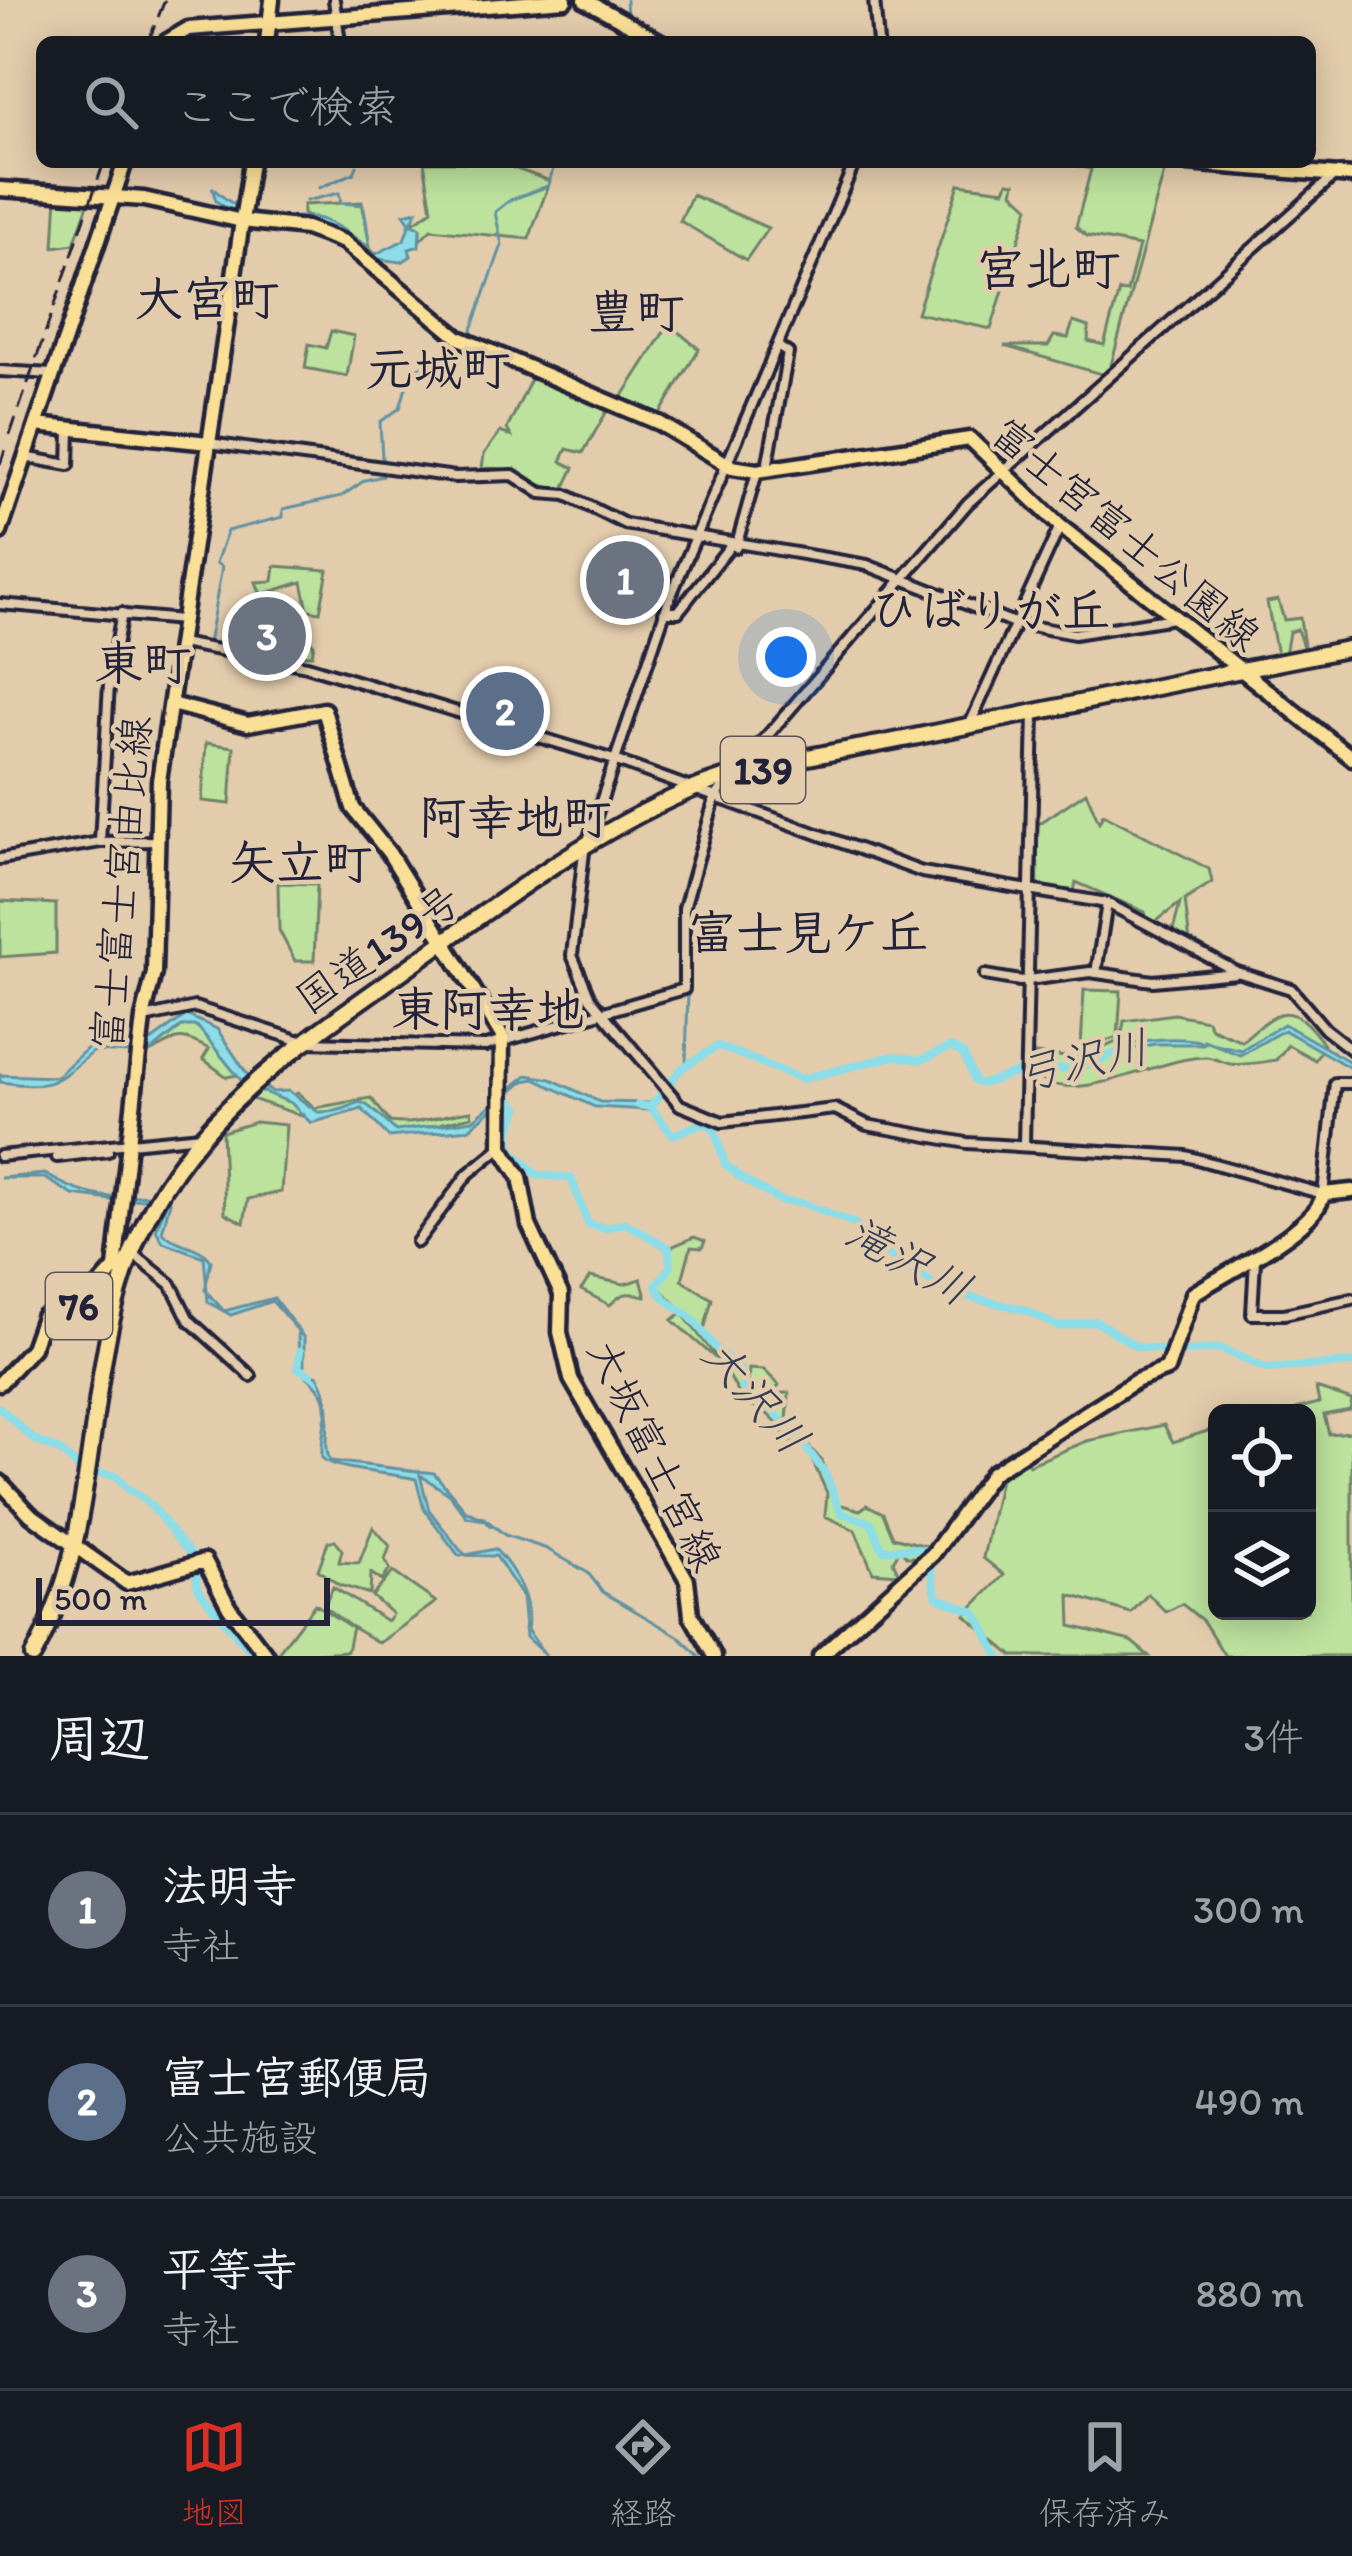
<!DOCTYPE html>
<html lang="ja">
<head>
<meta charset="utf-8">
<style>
  body { margin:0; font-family:Itim,"Klee One",sans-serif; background:#20242c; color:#f1f3f6 }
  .controls { position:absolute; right:36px; bottom:36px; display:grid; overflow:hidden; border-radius:18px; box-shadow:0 6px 30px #0003 }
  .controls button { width:108px; height:108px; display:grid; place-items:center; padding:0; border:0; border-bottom:3px solid #363941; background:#171b24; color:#f1f3f6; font:60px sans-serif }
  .scale { position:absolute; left:36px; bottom:30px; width:294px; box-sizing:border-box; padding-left:12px; border:6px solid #22223b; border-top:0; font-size:33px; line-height:42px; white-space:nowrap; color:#22223b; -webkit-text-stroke:9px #e3ccac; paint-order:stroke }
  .you { position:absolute; left:786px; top:657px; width:42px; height:42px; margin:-30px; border:9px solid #fff; border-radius:50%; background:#1a73e8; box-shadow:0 0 0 18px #1a73e833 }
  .badge { display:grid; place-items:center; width:78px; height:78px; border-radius:50%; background:#d93025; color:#fff; font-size:39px; font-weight:700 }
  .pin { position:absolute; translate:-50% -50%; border:6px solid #fff; box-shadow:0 3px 12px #0006 }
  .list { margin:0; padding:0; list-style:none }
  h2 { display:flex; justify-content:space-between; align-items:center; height:156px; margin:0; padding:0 48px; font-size:51px }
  h2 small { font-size:39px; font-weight:400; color:#9ea1a6 }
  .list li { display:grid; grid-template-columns:78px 1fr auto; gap:36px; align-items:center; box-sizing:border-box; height:192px; padding:0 48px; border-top:3px solid #363941 }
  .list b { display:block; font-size:45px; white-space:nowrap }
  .list p { margin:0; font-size:39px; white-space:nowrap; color:#9ea1a6 }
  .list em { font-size:39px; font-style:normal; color:#9ea1a6 }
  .icon { flex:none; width:66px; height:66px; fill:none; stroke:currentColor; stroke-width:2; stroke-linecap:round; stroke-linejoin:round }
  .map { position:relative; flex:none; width:1352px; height:1656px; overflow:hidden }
  .search { position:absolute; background:#171b24; box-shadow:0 6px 30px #0003; left:36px; right:36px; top:36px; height:132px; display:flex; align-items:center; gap:30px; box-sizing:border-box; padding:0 42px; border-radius:18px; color:#9ea1a6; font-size:45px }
  .sheet { height:732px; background:#171b24 }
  nav { display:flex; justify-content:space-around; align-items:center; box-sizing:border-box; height:168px; border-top:3px solid #363941; background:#171b24; font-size:33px; color:#9ea1a6 }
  nav a { display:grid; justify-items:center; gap:6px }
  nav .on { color:#d93025 }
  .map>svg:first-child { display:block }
</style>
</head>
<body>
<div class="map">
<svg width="1352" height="1656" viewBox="0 0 1352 1656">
  <rect width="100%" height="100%" fill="#e3ccac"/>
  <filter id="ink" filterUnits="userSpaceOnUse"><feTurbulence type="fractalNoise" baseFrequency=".00833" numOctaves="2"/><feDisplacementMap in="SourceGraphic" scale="24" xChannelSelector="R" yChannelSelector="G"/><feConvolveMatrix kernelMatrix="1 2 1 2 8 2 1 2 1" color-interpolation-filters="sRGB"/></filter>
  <g filter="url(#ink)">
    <path fill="#bce29d" stroke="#6f826c" stroke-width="3" d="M424 162H497L550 181 529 239 431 229 420 240V228L413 223 432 210Z
      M1060 162 1165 169 1108 376 1004 346H1048L1054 336 1068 338 1073 322 1089 327 1088 341 1104 345 1119 291 1127 292 1139 246 1087 236 1076 227 1091 169Z
      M1008 182 1015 183 1013 192 1029 207 991 329 917 313 959 184 1005 190Z
      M57 195 90 199 74 244 54 247Z
      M692 195 768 228 746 260 680 221Z
      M362 202 370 247 303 214V205Z
      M669 324 699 349 658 417 621 399Z
      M331 331 354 336 347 376 305 368 309 344 326 348Z
      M532 377 611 404 583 453 567 449 561 461 574 468 563 491C531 487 515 464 482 469L484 454 500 432 511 436 507 429Z
      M275 566 328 570 320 612 308 610 302 582 261 595 256 582 273 581Z
      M1278 600 1284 620 1300 618 1305 653 1298 655 1303 647 1297 629 1289 632 1285 655H1277L1267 602Z
      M250 610 267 614 314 644 312 655 279 654 280 647 274 644 276 634 247 619Z
      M206 743 234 747 230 804 202 801Z
      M1086 792 1099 822 1103 814 1209 869 1212 882 1185 900 1190 943 1172 935 1180 903 1149 927 1145 912 1076 882 1074 892 1038 886 1037 825Z
      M278 883 317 884 314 961H295L279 930Z
      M0 901 56 904V953L0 957Z
      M1084 990 1121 991 1118 1037 1081 1049Z
      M1174 1014 1207 1020 1211 1028 1242 1041C1277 1011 1290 996 1324 1045L1315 1060 1288 1045 1276 1060C1261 1062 1244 1066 1230 1064 1220 1062 1212 1056 1203 1057 1157 1059 1083 1103 1042 1080L1034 1054 1080 1058 1121 1040 1124 1021Z
      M186 1024C208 1027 235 1052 237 1075L227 1077 203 1059 209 1049C170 1028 179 1043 146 1054Z
      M259 1089 291 1096 298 1093 315 1108 371 1098 390 1122C418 1127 443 1113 471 1111L472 1116 394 1135 368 1107 314 1120 252 1099Z
      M255 1122 286 1125 281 1192 248 1199 244 1223 225 1213 222 1132Z
      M694 1237 705 1241 702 1248 691 1247 682 1280 712 1299 704 1330 657 1286 672 1268 671 1247Z
      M590 1277 624 1284 641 1279 646 1296C628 1294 626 1289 610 1305L581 1290Z
      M682 1313 714 1354 735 1365 738 1379 748 1384 749 1369 764 1370 779 1385 767 1402 779 1408 782 1393H789L787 1422 822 1461 838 1504 860 1510 867 1505 883 1513 893 1537 934 1548 931 1557H907L900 1549 893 1561 899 1574 873 1572 855 1530 825 1516 827 1493 807 1449 785 1440 782 1428 762 1409 744 1403 723 1365 672 1320Z
      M1316 1388 1352 1400 1350 1410 1324 1415 1329 1434 1352 1432V1656H1225L1203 1621 1182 1604 1166 1612 1148 1594 1131 1613 1070 1595 1071 1626 1131 1641 1149 1656H1013L965 1615 1004 1575 983 1558 1000 1479 1024 1459 1029 1465 1087 1441 1164 1425 1173 1442 1217 1428V1611H1307V1413L1299 1408 1319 1403Z
      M373 1527 390 1546 385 1560 390 1569 382 1581 371 1573 370 1594 339 1585 318 1570 328 1542 335 1540 342 1550 339 1562 359 1563Z
      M393 1572 436 1602 379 1643 352 1627 347 1651 275 1656 315 1604 351 1627 324 1607 333 1587 387 1621 392 1614 372 1596Z"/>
    <path fill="#8cdde7" stroke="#6292a2" stroke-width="3" d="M212 187C240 216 271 218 307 217 328 216 358 239 376 254L404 240 410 223 404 214 417 211 411 223 420 228 419 246 409 249 411 256 402 262 377 259 351 241 232 212 216 201Z
      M186 1015 217 1029 251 1080 273 1092 289 1091 318 1112C373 1112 344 1081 396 1131L473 1120 527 1075 551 1079 600 1102 648 1103 647 1110 595 1107 534 1079 524 1081 469 1129 389 1137 362 1109 311 1123 291 1103 244 1084 197 1026H182L148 1054 94 1051C53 1084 55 1089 0 1082V1075L56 1077 93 1043 146 1045Z
      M1284 1024 1352 1063V1069L1284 1030 1240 1055 1204 1040 1203 1044H1154L1123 1052 1122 1046C1167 1033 1199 1039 1241 1050Z
      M45 1174C67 1187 86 1195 111 1197 134 1198 149 1190 170 1202L162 1232C176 1246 201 1245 211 1261L205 1290 224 1311 274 1298 304 1338V1371L318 1376C339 1413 319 1444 331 1461L434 1473 467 1512 486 1519 491 1527 485 1520 467 1517 449 1494 420 1475 429 1510 460 1550 466 1555 495 1549C515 1570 532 1600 527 1630L546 1656 526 1637 522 1596 496 1556 458 1555 424 1509 416 1479C393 1473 336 1471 322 1458 320 1413 343 1403 299 1370L298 1331 272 1301 231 1315 208 1302 204 1257 163 1242 156 1230 165 1206 152 1198 119 1201 73 1195 45 1178H0Z"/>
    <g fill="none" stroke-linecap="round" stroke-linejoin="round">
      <path stroke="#6292a2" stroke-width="3" d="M626 0 627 16
        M622 42 626 26
        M319 188 354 173 357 166
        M306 201 339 193 341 203 363 205
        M364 209 367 226
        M367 228 369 240
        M469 338 502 245 495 212 510 200 548 186 555 162
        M1063 423 1335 181
        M208 644 222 567 216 563 227 531 283 517V509L342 496 365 480 383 476 380 422 400 408 411 371 428 364 456 366 466 347
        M686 1065 688 991
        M484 1518 505 1535 547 1549 588 1573 603 1592 678 1636 699 1656"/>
      <path stroke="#8cdde7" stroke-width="8" d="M505 1094 518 1108 509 1134 510 1149 537 1175 571 1178 588 1224 605 1228 625 1223 669 1248 670 1268 656 1285C664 1303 678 1306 691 1318 712 1340 710 1348 739 1366L746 1400 770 1408 804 1445 825 1473 841 1513 871 1523 883 1550C948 1545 922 1550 937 1597L975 1612 999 1656
        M638 1105 650 1107 682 1068 718 1046 802 1079 894 1056 921 1060 951 1047 964 1055 975 1082 982 1084 1033 1067 1075 1070 1128 1048
        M650 1107 673 1135 702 1123 714 1128 725 1164 741 1178 781 1201 803 1203 855 1224 893 1258 947 1292 1026 1310 1058 1327 1096 1321 1137 1347 1185 1352 1220 1348 1266 1369 1352 1363
        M300 1351 298 1368 311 1375
        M0 1408 33 1439 60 1451 79 1468
        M98 1473 117 1476C127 1492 134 1491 147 1502 166 1519 175 1542 196 1558 201 1570 193 1574 198 1587 203 1599 246 1646 255 1656"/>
      <g stroke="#22223b" stroke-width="16">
        <path id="minor" d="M334 0 340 42
          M874 0 878 42
          M777 346 669 600 584 852 572 955 590 998 680 1105 722 1122 835 1109 867 1125 967 1143 1186 1156 1323 1194 1335 1083H1352
          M0 371 52 374
          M209 443 455 477 513 475 541 493 566 495 625 524 867 565 1014 623 1074 634 1174 618
          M24 457 69 465 70 430
          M767 468 788 353 777 346 855 162
          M736 547 757 472
          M0 604 182 620
          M664 612H678L730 546
          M180 643 307 666 614 760 922 872 1107 903 1237 972 1291 989 1325 1029 1352 1050
          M970 724 1060 526
          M100 842 109 684 122 613
          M0 859 100 842 157 841
          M1096 973 1107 903
          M985 975 1020 981 1090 972 1153 981 1236 973
          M144 1018 195 1007 304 1042 486 1046 684 989V908L715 798 724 786 968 503 1335 175
          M1024 1143 1034 713
          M0 1156 201 1136
          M57 1157 108 1151
          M417 1242 468 1174 501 1147
          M132 1253 171 1284 189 1320 251 1376
          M1255 1260 1252 1314H1284L1352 1299"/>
      </g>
      <g stroke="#22223b" stroke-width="21">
        <path id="major" d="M585 0 661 42
          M166 42 188 29 565 0
          M267 42 272 0
          M251 162 242 221 306 228 344 242 459 338 659 423 732 467 757 471 970 439 1060 526 1352 758
          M1175 162 1352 176
          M0 189 144 199 242 221 159 781 154 973 143 1018 115 1268 85 1302 43 1317 32 1348 0 1383
          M36 425 209 443
          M0 532 125 162
          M171 704 248 724 324 710 353 808 389 853 502 1036 501 1147 520 1177 529 1225 561 1294 560 1332 571 1379 687 1580 691 1615 714 1656
          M0 1482 30 1514 127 1583 205 1561 229 1607 267 1656
          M820 1656 933 1554 992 1473 1136 1381 1167 1369 1193 1294C1223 1274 1319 1228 1323 1194L1352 1191"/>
      </g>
      <g stroke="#22223b" stroke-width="22">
        <path id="highway" d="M33 1656C108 1522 77 1361 145 1222 195 1118 291 1050 383 985 481 917 576 840 686 792 754 762 837 753 909 738 1057 707 1204 677 1352 648"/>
      </g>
      <use href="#minor" stroke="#e3ccac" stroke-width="8"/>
      <use href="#major" stroke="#fadf96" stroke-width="12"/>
      <use href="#highway" stroke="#fadf96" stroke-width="14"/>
      <path stroke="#22223b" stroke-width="3" stroke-dasharray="18 9" stroke-linecap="butt" d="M148 42 165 0
        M10 435 104 162
        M0 464 5 450"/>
    </g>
  </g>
  <g text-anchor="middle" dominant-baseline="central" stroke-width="9" stroke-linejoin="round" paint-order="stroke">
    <g fill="#e3ccac" stroke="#5c555d" stroke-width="3">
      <rect x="721" y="737" width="84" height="66" rx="9"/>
      <rect x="46" y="1273" width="66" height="66" rx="9"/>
    </g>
    <g font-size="39" font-weight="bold" fill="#22223b">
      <text x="763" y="770">139</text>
      <text x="79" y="1306">76</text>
    </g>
    <g font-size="42" fill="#22223b" stroke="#e3ccac">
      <text transform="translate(1126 534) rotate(40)">富士宮富士公園線</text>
      <text transform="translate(121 883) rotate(-85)">富士富士宮由比線</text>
      <text transform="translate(378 949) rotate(-35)">国道139号</text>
      <text transform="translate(655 1455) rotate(64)">大坂富士宮線</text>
    </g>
    <g font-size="45" font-style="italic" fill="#323e55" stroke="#e3ccac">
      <text transform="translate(1082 1060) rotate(-13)">弓沢川</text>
      <text transform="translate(909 1260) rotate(29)">滝沢川</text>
      <text transform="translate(756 1396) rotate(49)">大沢川</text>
    </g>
    <g font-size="48" font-weight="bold" fill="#22223b" stroke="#e3ccac">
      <text x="1048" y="268">宮北町</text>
      <text x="207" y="298">大宮町</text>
      <text x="636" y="311">豊町</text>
      <text x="438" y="368">元城町</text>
      <text x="990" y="610">ひばりが丘</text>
      <text x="143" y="663">東町</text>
      <text x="515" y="817">阿幸地町</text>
      <text x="300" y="862">矢立町</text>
      <text x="808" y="932">富士見ケ丘</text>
      <text x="488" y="1009">東阿幸地</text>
    </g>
  </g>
</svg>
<div class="controls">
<button><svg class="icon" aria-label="locate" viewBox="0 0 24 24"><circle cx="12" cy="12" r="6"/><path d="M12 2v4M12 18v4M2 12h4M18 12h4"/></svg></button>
<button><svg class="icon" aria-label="layers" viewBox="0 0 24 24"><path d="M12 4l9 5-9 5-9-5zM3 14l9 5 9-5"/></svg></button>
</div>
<div class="scale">500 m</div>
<div class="you"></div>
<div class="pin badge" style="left:625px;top:580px;background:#6b7280">1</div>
<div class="pin badge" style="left:505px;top:711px;background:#5c6f8a">2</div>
<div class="pin badge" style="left:267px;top:636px;background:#6b7280">3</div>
<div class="search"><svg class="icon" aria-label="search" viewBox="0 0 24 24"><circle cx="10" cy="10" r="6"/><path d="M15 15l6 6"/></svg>ここで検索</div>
</div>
<section class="sheet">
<h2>周辺<small>3件</small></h2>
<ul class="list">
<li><span class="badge" style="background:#6b7280">1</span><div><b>法明寺</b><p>寺社</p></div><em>300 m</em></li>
<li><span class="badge" style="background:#5c6f8a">2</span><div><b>富士宮郵便局</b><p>公共施設</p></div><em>490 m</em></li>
<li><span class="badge" style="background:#6b7280">3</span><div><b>平等寺</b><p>寺社</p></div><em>880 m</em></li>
</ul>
</section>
<nav>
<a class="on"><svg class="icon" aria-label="map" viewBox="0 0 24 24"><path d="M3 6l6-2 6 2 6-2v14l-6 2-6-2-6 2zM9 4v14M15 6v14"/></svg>地図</a>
<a><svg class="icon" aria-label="directions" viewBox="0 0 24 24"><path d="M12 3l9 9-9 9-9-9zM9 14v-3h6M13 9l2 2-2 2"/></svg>経路</a>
<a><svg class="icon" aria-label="saved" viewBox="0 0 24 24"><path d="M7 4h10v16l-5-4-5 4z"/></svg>保存済み</a>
</nav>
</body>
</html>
